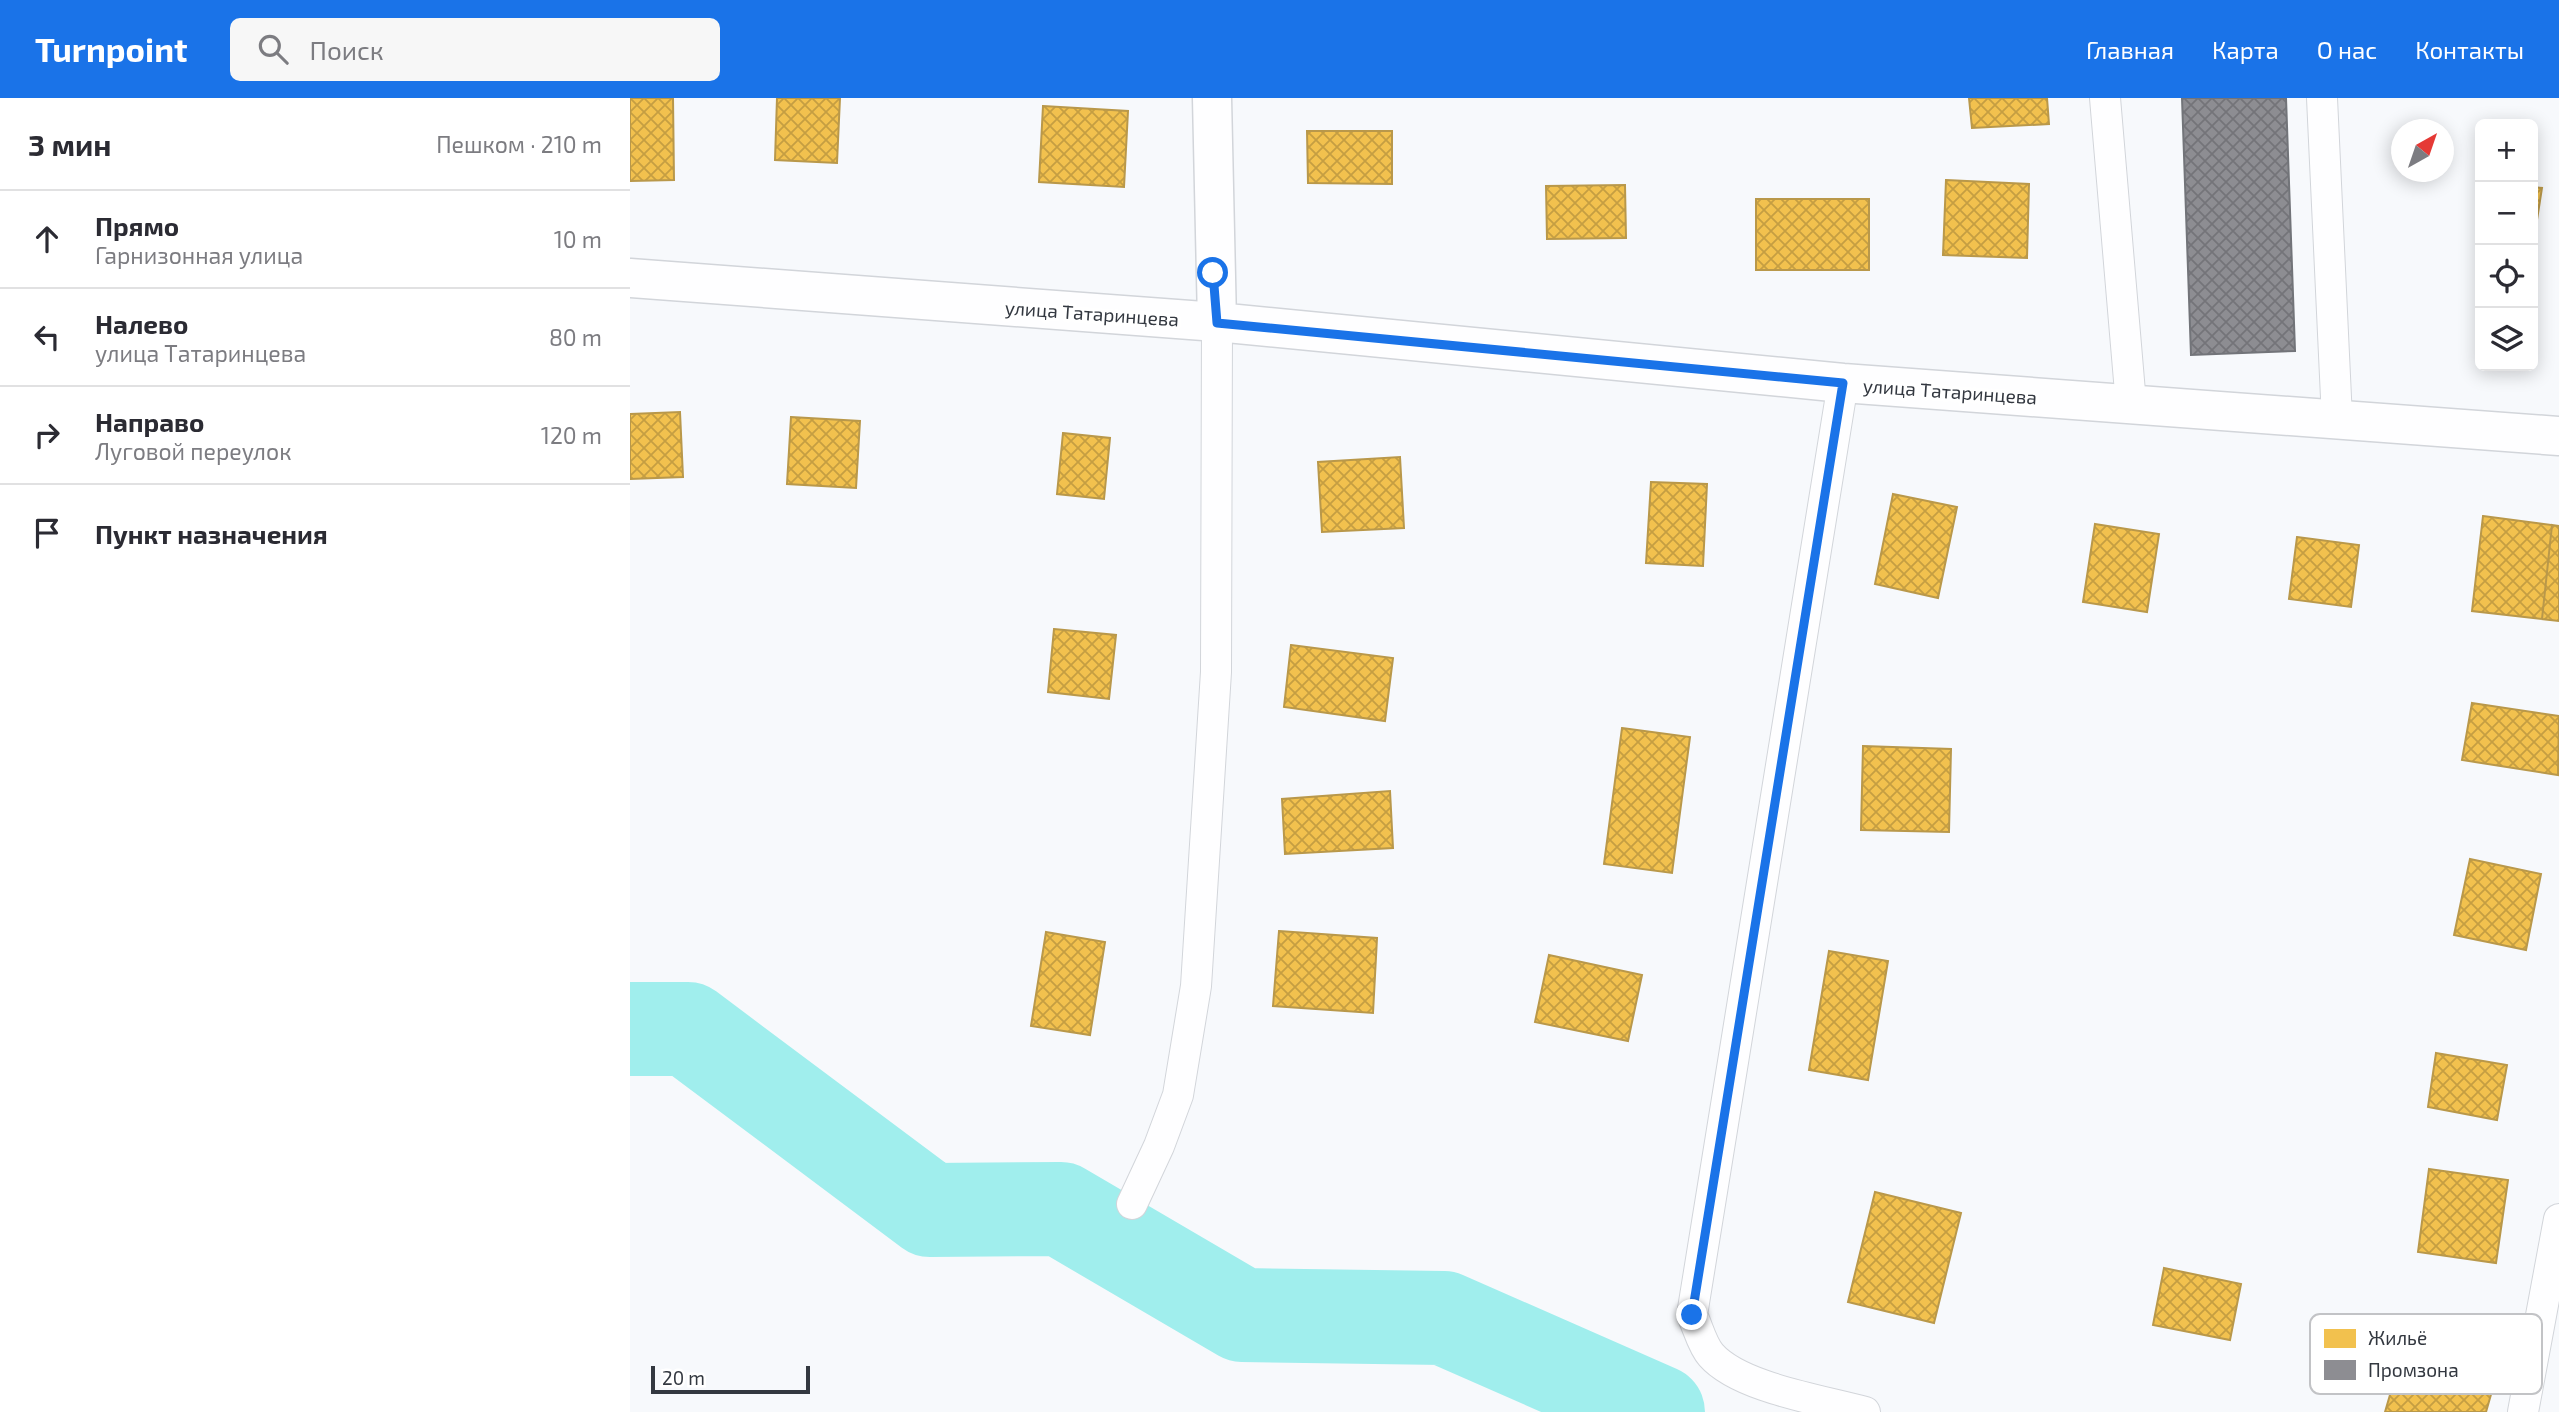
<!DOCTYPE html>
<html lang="ru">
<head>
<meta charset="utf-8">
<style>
  body { margin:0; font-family:"Exo 2",sans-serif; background:#f7f7f7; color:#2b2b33 }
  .controls { position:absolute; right:21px; top:21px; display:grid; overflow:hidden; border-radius:10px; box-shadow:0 4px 18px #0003 }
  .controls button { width:63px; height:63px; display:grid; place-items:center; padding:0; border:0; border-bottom:2px solid #e1e1e2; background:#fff; color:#2b2b33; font:35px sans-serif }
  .compass { position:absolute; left:1761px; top:21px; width:63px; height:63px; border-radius:50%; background:#fff; box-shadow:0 4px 18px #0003; rotate:40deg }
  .scale { position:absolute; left:21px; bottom:18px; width:159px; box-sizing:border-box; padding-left:7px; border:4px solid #333840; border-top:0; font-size:19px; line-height:24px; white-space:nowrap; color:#333840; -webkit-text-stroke:5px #fff; paint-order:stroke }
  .stop { position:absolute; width:21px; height:21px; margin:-16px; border:5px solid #1a73e8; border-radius:50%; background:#fff }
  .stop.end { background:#1a73e8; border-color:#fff; box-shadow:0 2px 7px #0008 }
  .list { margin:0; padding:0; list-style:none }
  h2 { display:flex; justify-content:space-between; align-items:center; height:91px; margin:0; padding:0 28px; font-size:30px }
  h2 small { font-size:23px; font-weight:400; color:#7c7c81 }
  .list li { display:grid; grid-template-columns:46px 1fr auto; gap:21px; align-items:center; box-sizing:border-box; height:98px; padding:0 28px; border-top:2px solid #e1e1e2 }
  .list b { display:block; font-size:26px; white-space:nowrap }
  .list p { margin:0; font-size:23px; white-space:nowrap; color:#7c7c81 }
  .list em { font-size:23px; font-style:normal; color:#7c7c81 }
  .icon { flex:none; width:38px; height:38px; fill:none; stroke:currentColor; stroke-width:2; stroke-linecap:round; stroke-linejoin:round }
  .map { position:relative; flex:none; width:1929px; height:1314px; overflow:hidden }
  header { display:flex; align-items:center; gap:42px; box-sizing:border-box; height:98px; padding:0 35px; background:#1a73e8; color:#fff }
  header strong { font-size:33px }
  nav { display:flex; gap:38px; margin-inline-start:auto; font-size:24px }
  .search { width:490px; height:63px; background:#f7f7f7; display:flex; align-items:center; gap:18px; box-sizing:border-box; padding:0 24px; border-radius:10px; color:#7c7c81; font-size:26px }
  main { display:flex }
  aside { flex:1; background:#fff }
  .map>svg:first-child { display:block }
</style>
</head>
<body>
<header>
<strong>Turnpoint</strong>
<div class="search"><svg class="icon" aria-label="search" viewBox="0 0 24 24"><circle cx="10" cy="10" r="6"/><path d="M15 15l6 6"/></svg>Поиск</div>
<nav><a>Главная</a><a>Карта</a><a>О нас</a><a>Контакты</a></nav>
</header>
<main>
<aside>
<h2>3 мин<small>Пешком · 210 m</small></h2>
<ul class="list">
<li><svg class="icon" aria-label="ahead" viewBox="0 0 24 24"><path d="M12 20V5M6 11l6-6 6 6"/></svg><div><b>Прямо</b><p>Гарнизонная улица</p></div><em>10 m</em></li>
<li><svg class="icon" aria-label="left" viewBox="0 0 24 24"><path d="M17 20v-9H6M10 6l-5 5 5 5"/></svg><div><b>Налево</b><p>улица Татаринцева</p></div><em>80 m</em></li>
<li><svg class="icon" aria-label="right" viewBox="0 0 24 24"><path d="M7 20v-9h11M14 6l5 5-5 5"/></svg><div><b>Направо</b><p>Луговой переулок</p></div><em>120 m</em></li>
<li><svg class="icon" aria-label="arrive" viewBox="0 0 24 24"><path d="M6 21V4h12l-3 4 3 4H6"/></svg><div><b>Пункт назначения</b></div></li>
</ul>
</aside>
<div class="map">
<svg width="1929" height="1314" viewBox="0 0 1929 1314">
  <defs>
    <pattern id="homes-cross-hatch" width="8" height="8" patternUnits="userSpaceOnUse" patternTransform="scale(1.75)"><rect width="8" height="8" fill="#f2c14e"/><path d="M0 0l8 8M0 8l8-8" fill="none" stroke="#c59e42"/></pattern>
    <pattern id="industry-cross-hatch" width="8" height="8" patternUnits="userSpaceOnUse" patternTransform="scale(1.75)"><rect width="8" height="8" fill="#8d8d92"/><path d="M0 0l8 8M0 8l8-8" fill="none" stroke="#747479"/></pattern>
  </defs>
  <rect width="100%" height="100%" fill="#f7f9fc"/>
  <path fill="url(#homes-cross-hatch)" stroke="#b9984a" stroke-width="2" d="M0 0H43L44 82 0 83Z
    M147 0H210L207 65 145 62Z
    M1339 0H1417L1419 26 1342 30Z
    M413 8 498 13 494 89 409 84Z
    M677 33H762V86L678 85Z
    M1316 82 1399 86 1397 160 1313 157Z
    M995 87 996 140 917 141 916 88Z
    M1903 89 1912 90 1903 147Z
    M1126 101H1239V172H1126Z
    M50 314 53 379 0 381V316Z
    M161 319 230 323 226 390 157 386Z
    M433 335 480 340 474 401 427 396Z
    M770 359 774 430 692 434 688 364Z
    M1021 384 1077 386 1073 468 1016 465Z
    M1263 396 1327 409 1308 500 1245 486Z
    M1853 418 1922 427 1912 521 1842 513Z
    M1465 426 1529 436 1517 514 1453 504Z
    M1922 427 1929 428V523L1912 521Z
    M1667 439 1729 447 1721 509 1659 501Z
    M424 531 486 537 479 601 418 594Z
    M661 547 763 560 755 623 654 609Z
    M1842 605 1929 618 1928 677 1832 662Z
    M992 630 1060 639 1042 775 974 766Z
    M1233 648 1321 651 1319 734 1231 732Z
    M760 693 763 750 655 756 652 701Z
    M1840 761 1911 776 1896 852 1824 837Z
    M649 833 747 840 743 915 643 908Z
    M416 834 475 844 460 937 401 928Z
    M1199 853 1258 863 1238 982 1179 972Z
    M919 857 1012 877 998 943 905 924Z
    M1806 955 1877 967 1867 1022 1798 1009Z
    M1799 1071 1878 1082 1866 1165 1788 1154Z
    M1245 1094 1331 1115 1304 1225 1218 1204Z
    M1534 1170 1611 1186 1600 1242 1523 1227Z
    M1769 1266 1862 1293 1856 1314H1755Z"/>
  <path fill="url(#industry-cross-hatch)" stroke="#727479" stroke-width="2" d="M1552 0H1656L1665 253 1561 257Z"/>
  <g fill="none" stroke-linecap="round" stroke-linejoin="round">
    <path stroke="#a0eeed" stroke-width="94" d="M0 931H58L300 1112 431 1111 612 1217 814 1220 1028 1314"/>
    <g stroke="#d2d5da" stroke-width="32">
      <path id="lane" d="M1475 0 1501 306
        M1692 0 1707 321
        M1213 285 1062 1217C1068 1229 1072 1247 1081 1257 1110 1290 1192 1302 1235 1314
        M502 1106 529 1048 548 997 566 888 586 574 587 224
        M1893 1314 1929 1121"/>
    </g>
    <g stroke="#d2d5da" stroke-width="41">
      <path id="street" d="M582 0 587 224
        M0 180 587 224 1213 285 1929 338"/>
    </g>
    <use href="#lane" stroke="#fefeff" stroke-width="30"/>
    <use href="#street" stroke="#fefeff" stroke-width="38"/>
  </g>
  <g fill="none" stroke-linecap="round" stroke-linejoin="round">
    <path stroke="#1a73e8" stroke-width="9" d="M583 175 587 225 1213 285 1062 1217"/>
  </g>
  <g text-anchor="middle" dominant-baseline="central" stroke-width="7" stroke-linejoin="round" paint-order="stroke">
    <g font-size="19" fill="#333840" stroke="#fff">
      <text transform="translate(462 215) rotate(4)">улица Татаринцева</text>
      <text transform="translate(1320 293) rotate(4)">улица Татаринцева</text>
    </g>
  </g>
  <rect x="1680" y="1216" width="232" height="80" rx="10" fill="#fff" stroke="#c2c3c6" stroke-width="2"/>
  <rect x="1694" y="1231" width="32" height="19" fill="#f2c14e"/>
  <rect x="1694" y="1262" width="32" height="20" fill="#8d8d92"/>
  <g font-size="19" fill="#333840">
    <text x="1738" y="1247">Жильё</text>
    <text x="1738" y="1279">Промзона</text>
  </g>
</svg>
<div class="controls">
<button>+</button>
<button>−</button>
<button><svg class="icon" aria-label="locate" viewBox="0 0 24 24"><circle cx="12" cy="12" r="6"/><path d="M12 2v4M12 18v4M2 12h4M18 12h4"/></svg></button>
<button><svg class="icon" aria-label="layers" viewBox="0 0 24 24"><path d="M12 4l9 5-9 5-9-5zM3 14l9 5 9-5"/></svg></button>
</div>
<svg class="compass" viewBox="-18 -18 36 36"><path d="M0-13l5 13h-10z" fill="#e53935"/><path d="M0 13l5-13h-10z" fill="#7c7c81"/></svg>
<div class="scale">20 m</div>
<div class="stop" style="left:583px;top:175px"></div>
<div class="stop end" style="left:1062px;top:1217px"></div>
</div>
</main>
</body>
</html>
